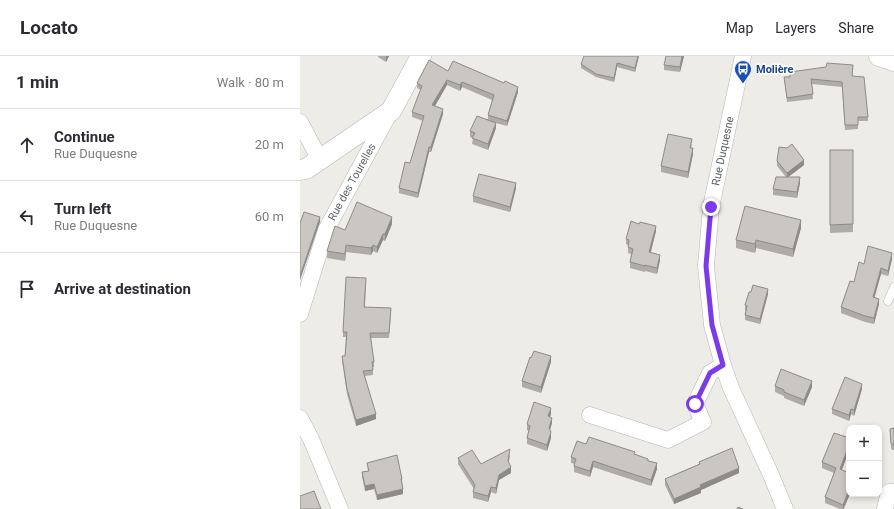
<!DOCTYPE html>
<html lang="en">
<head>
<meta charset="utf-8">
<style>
  body { margin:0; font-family:Roboto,sans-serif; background:#f2f2f3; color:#2b2b33 }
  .controls { position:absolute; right:12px; bottom:12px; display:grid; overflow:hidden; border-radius:8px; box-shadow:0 2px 6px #0003 }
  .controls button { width:36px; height:36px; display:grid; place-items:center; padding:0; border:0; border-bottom:1px solid #e1e1e2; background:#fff; color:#2b2b33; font:20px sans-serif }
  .stop { position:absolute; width:12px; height:12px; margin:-9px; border:3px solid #7c3aed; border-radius:50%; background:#fff }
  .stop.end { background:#7c3aed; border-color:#fff; box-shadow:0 1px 4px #0008 }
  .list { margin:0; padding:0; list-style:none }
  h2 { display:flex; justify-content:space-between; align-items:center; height:52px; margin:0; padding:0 16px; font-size:17px }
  h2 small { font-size:13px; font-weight:400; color:#7c7c81 }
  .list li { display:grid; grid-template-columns:26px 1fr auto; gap:12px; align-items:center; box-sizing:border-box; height:72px; padding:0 16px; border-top:1px solid #e1e1e2 }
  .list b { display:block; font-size:15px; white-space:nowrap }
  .list p { margin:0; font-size:13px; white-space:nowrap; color:#7c7c81 }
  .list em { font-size:13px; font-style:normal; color:#7c7c81 }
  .icon { flex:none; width:22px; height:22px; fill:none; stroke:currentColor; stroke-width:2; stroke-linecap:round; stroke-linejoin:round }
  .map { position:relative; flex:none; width:594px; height:453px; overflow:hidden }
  header { display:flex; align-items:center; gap:24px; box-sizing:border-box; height:56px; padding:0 20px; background:#fff; border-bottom:1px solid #e1e1e2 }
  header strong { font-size:19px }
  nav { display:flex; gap:22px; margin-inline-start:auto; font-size:14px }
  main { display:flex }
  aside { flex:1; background:#fff }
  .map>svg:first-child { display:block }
</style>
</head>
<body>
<header>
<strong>Locato</strong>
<nav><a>Map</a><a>Layers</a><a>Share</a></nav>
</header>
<main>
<aside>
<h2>1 min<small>Walk · 80 m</small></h2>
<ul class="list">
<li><svg class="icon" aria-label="ahead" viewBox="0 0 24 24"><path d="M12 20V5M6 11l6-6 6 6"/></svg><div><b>Continue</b><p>Rue Duquesne</p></div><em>20 m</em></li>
<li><svg class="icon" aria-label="left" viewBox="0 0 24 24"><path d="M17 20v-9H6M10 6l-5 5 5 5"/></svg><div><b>Turn left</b><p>Rue Duquesne</p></div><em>60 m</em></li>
<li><svg class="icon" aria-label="arrive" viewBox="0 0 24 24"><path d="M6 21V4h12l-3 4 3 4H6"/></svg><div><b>Arrive at destination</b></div></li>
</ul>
</aside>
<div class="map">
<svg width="594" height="453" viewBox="0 0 594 453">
  <rect width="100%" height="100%" fill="#eeece6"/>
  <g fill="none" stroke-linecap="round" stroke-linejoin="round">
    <g stroke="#b3b6b9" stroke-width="9">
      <path id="service" d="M588 245 594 231"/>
    </g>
    <g stroke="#b3b6b9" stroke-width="17">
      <path id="minor" d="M443 0 411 151 406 210 412 269 423 309 431 332 471 419 485 453
        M0 66 20 104
        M0 258 26 174 90 56
        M290 359 368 384 403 366 395 348 410 317 423 309
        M0 362 11 383 40 453
        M585 453 589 436H594"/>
    </g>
    <g stroke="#b3b6b9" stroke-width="21">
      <path id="tertiary" d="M579 0 594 5
        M0 114 6 113 91 55 121 0"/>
    </g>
    <use href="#service" stroke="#fff" stroke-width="8"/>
    <use href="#minor" stroke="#fff" stroke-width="16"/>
    <use href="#tertiary" stroke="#fff" stroke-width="20"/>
  </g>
  <path fill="#aeaba8" d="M78 0H89L86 6 78 1Z
    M339 0 335 16 317 11 314 26 296 21 281 12V8Z
    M384 0 380 16 364 14V9Z
    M553 14 552 20 568 61V65H558V73L545 74 542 31 512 28 513 43 487 46 484 21Z
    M148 15 218 36 207 70 196 67V72L188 94 172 88 173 82 170 81V75L188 63V59L192 44 162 31 160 35 147 29 135 50 143 58 131 96H129L118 142 99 137V132L110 107 123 65 112 61V56L121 34 117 32V27Z
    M392 88 391 92 393 98 388 122 361 116V110Z
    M530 94H553V176L530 177Z
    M477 105 504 109 488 121 500 127 497 142 473 139V133L486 121 477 110Z
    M216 132 210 156 173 146V140Z
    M92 168 85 185 83 184 77 197 73 195 71 199 46 196 45 205 27 202V195L45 174Z
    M501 172 493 201 456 192 455 197 436 192V184Z
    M356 175 351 196 360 204 357 218 345 215V216L330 212V206L331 198 328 197V189L326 188V183Z
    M592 203 588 220 581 218 574 241 579 248 574 268 565 266 541 257V251L564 208Z
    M66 227 65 251 91 257 89 282H71L74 306V311H73V319L65 320 76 363 56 370 47 338 42 305V300H45L46 281H43V276Z
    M451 236 468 238 460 268 445 264V259L446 255H445V249Z
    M251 306 241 337 222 331V325Z
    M475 330 512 331 504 350 484 342V340L475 336Z
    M562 333 554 360 551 358 549 365 532 358V353Z
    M251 358 250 361 252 367 250 374 251 382 247 395 227 388V382L229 375 227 374V368Z
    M594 372V394H592L591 392 590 373Z
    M549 382V395L541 414 550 438 544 453H540L525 447V441L534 417 522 412V406Z
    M286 388 335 399 348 405 357 413 351 430 293 411 290 421 274 416V410L275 408 271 407V401Z
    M210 399 209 406 211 417 199 424 196 438 191 436 188 446 173 442V436L174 433 158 408V402L181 408Z
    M399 406 439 417 401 434V437L374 448 365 429V423L399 408Z
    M67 407 102 423 103 438 77 444 74 433 65 435 62 421V416L68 415Z"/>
  <path fill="#8d8b88" d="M86 0H89L86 6Z
    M338 0H339L335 16V12Z
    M382 0H384L380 16V11Z
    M317 7V11L314 26V22Z
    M147 24V29L132 55V49Z
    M162 26V31L160 35V29Z
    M218 31V36L207 70V65Z
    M143 53V58L131 96V91Z
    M196 67V72L188 94V88Z
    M129 91V96L118 142V137Z
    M393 92V98L388 122V116Z
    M504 104V109L487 122V117Z
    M500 121V127L497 142V136Z
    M216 127V132L210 156V151Z
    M20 161V166L0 224V220Z
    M92 161V168L85 185V178Z
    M501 164V172L493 201V193Z
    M356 170V175L349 202V196Z
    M83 178V184L77 197V191Z
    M456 184V192L455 197V188Z
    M46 189V196L45 205V198Z
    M73 189V195L71 199V192Z
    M592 197V203L588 220V215Z
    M360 199V204L357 218V212Z
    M581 212V218L573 247V241Z
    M468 233V238L460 268V263Z
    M579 243V248L574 268V262Z
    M251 300V306L241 337V331Z
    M512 325V331L504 350V344Z
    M562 328V333L554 360V354Z
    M251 352V358L248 366V360Z
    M551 353V358L549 365V359Z
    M76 358V363L56 370V364Z
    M252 362V367L249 377V372Z
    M251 376V382L247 395V389Z
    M549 389V395L540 419V413Z
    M293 405V411L290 421V415Z
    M357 407V413L351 430V424Z
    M211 411V417L199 424 196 438V432L199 419Z
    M439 412V417L401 434V437L374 448V443L400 429Z
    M74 428V433L65 435V430Z
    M191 431V436L188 446V440Z
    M103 433V438L77 444V439Z
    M549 434V438H550L543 453V449Z"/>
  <path fill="#cac7c3" stroke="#8d8b88" d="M284 0H338L335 12 317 7 314 22 296 18 281 8Z
    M366 0H382L380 11 364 9Z
    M129 4 148 15 153 5 204 27 205 25 218 31 207 65 188 59 194 39 162 26 160 29 147 24 132 49 143 53 131 91H129L118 137 99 132 105 106 110 107 124 60 112 56 122 30 117 27Z
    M527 7 553 9 552 20 564 21 568 61H558V69H545L542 26 511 23 513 38 487 42 484 21H490V16L526 11Z
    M177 60 196 67 188 88 172 82 175 77 170 75Z
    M368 78 392 83 390 92H393L388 116 361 110Z
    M492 88 504 104 487 117 477 105 479 91 487 92Z
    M530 94H553V168L530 169Z
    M179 118 216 127 210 151 173 140Z
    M476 121H500L497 136 473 133Z
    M57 146 92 161 85 178H83L77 191 73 189 71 192 46 189 45 198 27 195 35 170 45 174Z
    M445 150 501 164 493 193 456 184 455 188 436 184Z
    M4 156 20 161 0 220V167Z
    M331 165 339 168 340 166 356 170 349 196 360 199 357 212 345 209V210L330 206 333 193 328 191 329 184 326 183Z
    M568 190 592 197 588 215 581 212 573 241 579 243 574 262 565 260 541 251 550 225 554 226 559 206 564 208Z
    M46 221 66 222 64 251 91 252 89 277H70L74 306H72L73 314 63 315 76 358 56 364 47 333 42 300H45L47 276H43Z
    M453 229 468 233 460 263 445 259 447 250 445 249 449 236H451Z
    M234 295 251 300 241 331 222 325 230 301 231 302Z
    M481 313 512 325 504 344 484 336V334L475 330Z
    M545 321 562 328 554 354 551 353 549 359 532 353Z
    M234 346 251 352 248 360 252 362 249 372 251 376 247 389 227 382 230 370 227 368Z
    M594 372V388H592L591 387 590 373Z
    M534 377 549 382V389L540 413 549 417V434L543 449 525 441 536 412 522 406Z
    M289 381 335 396 334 398 348 403V405L357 407 351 424 293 405 290 415 274 410 276 403 271 401 277 385 286 388Z
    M432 392 439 412 400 429 401 431 374 443 365 423 400 408 399 406Z
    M210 393 208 405 211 411 199 419 196 432 191 431 188 440 173 436 175 429 158 402 172 394 181 408Z
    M97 399 102 423H101L103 433 77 439 74 428 65 430 62 416 69 415 67 407Z
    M14 435 21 453H1L0 451V440Z
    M438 451 443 453H437Z"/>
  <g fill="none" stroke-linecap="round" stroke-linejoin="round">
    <path stroke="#7c3aed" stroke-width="5" d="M395 348 410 317 423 309 412 269 406 210 411 151"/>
  </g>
  <defs>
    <g id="bus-pin" transform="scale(0.9)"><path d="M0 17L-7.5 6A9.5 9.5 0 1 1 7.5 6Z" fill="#1a4fb4" stroke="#fff"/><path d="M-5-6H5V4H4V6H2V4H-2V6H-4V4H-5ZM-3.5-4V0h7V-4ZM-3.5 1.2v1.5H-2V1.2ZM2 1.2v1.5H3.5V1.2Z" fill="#fff"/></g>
  </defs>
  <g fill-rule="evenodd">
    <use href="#bus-pin" x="443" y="13"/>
  </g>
  <g text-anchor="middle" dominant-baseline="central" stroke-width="3" stroke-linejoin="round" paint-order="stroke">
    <g font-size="11" font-weight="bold" fill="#164399" stroke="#fff" text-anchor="start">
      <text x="456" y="13">Molière</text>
    </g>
    <g font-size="11" fill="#5e6165" stroke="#fff">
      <text transform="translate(423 95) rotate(-78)">Rue Duquesne</text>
      <text transform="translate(52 126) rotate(-61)">Rue des Tourelles</text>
    </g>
  </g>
</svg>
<div class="controls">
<button>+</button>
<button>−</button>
</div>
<div class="stop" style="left:395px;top:348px"></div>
<div class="stop end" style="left:411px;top:151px"></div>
</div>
</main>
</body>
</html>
